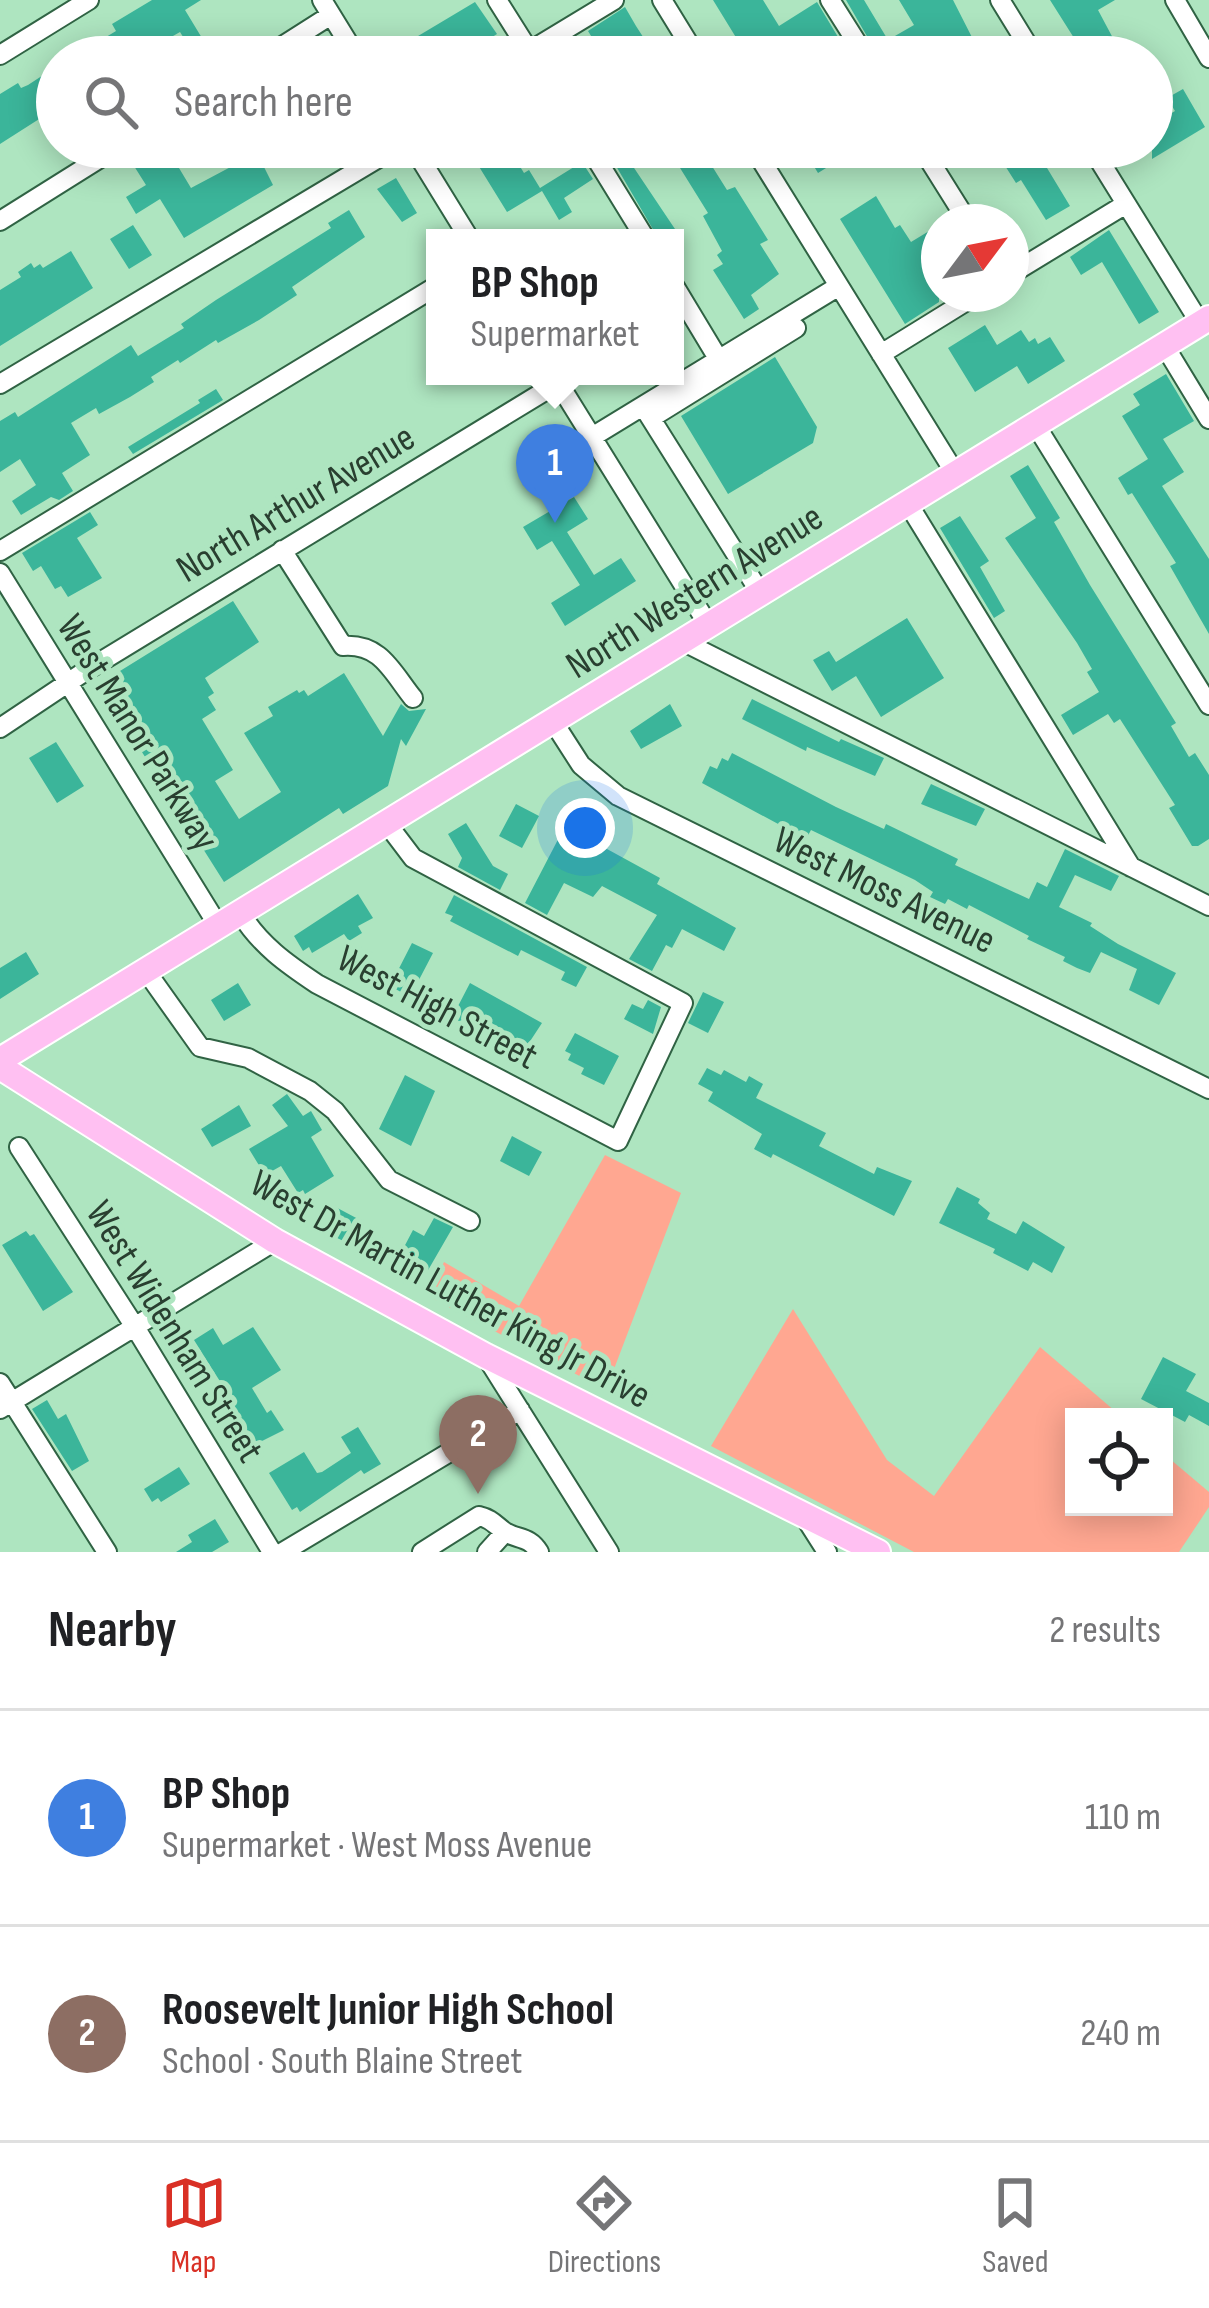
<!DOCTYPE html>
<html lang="en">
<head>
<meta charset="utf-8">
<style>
  body { margin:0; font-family:"Sofia Sans Condensed",sans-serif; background:#f2f2f2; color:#202124 }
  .controls { position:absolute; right:36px; bottom:36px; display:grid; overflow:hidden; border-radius:0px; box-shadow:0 6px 30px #0003 }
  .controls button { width:108px; height:108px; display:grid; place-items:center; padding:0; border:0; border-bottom:3px solid #e0e0e0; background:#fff; color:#202124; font:60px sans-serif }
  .compass { position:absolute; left:921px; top:204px; width:108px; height:108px; border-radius:50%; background:#fff; box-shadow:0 6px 30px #0003; rotate:58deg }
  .you { position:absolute; left:585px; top:828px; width:42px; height:42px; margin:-30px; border:9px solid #fff; border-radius:50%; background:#1a73e8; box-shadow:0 0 0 18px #1a73e833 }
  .badge { display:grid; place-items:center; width:78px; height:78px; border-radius:50%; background:#d93025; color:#fff; font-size:39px; font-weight:700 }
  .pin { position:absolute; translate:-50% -99px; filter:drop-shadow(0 3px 6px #0008) }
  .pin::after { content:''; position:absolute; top:63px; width:42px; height:36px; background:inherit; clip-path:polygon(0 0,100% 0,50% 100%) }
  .popup { position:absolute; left:426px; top:229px; width:258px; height:156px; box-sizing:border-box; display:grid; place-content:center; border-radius:0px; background:#fff; filter:drop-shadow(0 3px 9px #0005); font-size:39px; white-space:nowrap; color:#757577 }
  .popup b { font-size:45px; color:#202124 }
  .popup::after { content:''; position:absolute; left:50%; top:100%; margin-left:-24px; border:24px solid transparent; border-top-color:#fff }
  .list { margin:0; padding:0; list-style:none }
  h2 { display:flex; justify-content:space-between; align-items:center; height:156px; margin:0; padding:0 48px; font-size:51px }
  h2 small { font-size:39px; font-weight:400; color:#757577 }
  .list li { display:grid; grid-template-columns:78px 1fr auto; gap:36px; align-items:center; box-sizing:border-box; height:216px; padding:0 48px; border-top:3px solid #e0e0e0 }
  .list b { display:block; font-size:45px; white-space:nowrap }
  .list p { margin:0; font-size:39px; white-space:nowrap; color:#757577 }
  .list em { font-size:39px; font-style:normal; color:#757577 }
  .icon { flex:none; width:66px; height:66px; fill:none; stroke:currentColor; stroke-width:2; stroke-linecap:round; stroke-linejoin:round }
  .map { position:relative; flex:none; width:1209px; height:1552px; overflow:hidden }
  .search { position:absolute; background:#fff; box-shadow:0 6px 30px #0003; left:36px; right:36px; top:36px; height:132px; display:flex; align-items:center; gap:30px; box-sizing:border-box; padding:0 42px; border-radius:66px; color:#757577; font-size:45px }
  .sheet { height:588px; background:#fff }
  nav { display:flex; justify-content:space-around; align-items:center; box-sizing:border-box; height:168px; border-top:3px solid #e0e0e0; background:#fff; font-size:33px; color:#757577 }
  nav a { display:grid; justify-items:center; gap:6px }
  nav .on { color:#d93025 }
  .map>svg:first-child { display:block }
</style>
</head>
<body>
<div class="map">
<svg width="1209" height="1552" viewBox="0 0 1209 1552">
  <rect width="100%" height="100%" fill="#aee5c0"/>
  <path fill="#ffa791" d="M605 1155 681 1193 606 1390 428 1296 444 1262 519 1306Z
    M793 1309 887 1460 934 1496 1040 1347 1122 1417H1074V1507H1164V1454L1209 1492V1507L1179 1552H914L711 1446Z"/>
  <path fill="#3bb59a" d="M152 0H201L185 10 208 48 195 56 180 32 136 57H73L116 31 112 24Z
    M713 0H763L779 26 817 2 850 57H748Z
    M846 0H864L888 40 914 25 899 0H953L982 57H956L946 41 931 50 927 44 905 57H879Z
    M1050 0H1115L1098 10 1123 57H1086Z
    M475 2 497 34 481 44 489 57H410L403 45Z
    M625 7 636 26 656 57H604L588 31Z
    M57 66V100L43 108 47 114 0 144V94L18 83 21 88 28 85Z
    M1183 89 1205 127 1152 159V125L1175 111 1167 98Z
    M150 147H202L176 163 191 188 257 153 273 185 184 238 160 199 136 214 126 197 146 185 134 166 141 162 137 155Z
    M500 147H508L524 173 529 170 540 188 582 162 593 179 564 198 572 212 559 220 542 191 507 212 478 165Z
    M605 147H620L681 238H658Z
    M667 147H700L727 190 735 187 768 240 760 244 779 274 751 295 759 309 744 319 713 270 723 264 717 255 722 251 703 216 708 213Z
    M802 147H860L818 173Z
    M1024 147H1042L1050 159 1044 163 1070 206 1046 220 1021 180 1016 183 1002 161Z
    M396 178 417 213 402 222 377 189Z
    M876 196 895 228 900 225 911 242 939 225V302L905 324 840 219Z
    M349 210 365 237 292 287 297 295 259 320 218 343 216 340 180 363 178 360 151 377 154 382 130 397 99 414 96 408 71 423 90 455 62 473 73 491 59 500 51 497 21 515 12 501 36 485 20 459 0 472V421L15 412 18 417 131 345 138 356 184 328 181 324 216 300 331 228 328 223Z
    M133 225 152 255 129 269 110 239Z
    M1109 230 1159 312 1139 324 1102 262 1081 275 1070 257Z
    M71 251 93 288 0 346V290L21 277 18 272 31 263 34 268 40 264 43 268Z
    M985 325 997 345 1021 330 1029 342 1035 338 1038 344 1050 337 1065 361 1028 384 1017 366 975 392 948 348Z
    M775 357 817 427 813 443 728 494 681 416Z
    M1166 374 1194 421 1163 439 1184 472 1162 486 1209 559V634L1170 566 1176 563 1132 493 1128 495 1118 478 1148 459 1122 416 1140 405 1133 394Z
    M216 389 223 400 133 454 128 447 200 403 198 400Z
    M1028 465 1060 518 1054 522 1090 585 1176 723 1171 726 1189 757 1195 753 1209 775V839L1198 846H1192L1169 808 1175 805 1120 719 1114 723 1108 714 1073 735 1061 715 1099 692 1087 672 1092 669 1077 643 1005 538 1036 518 1010 476Z
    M574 497 588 519 567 532 594 575 621 558 636 581 565 626 551 603 580 585 552 541 537 550 523 527Z
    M90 512 98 525 77 538 102 578 68 597 61 586 55 589 41 566 33 571 22 553Z
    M960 516 989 561 980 567 1005 611 994 618 940 528Z
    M233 601 259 642 205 678 214 693 208 697 216 710 202 719 233 770 215 781 239 819 281 792 244 733 273 716 268 707 297 690 299 693 304 690 308 696 344 673 383 736 401 704 409 711 426 709 406 746 401 739 388 786 343 814 339 808 224 882 99 684Z
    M907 618 944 678 881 717 856 676 832 691 813 660 829 651 836 662Z
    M752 699 839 742 841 739 884 758 875 776 807 747 806 751 742 719Z
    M670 704 682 726 641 749 630 731Z
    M56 742 84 786 57 803 29 758Z
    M732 753 836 807 884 829 886 824 958 859 955 865 1029 899 1037 882 1047 887 1065 849 1119 876 1111 891 1075 875 1059 907 1092 923 1090 926 1118 944 1176 973 1159 1005 1129 990 1137 969 1101 952 1090 973 1077 968 1063 961 1065 957 1027 939 1029 936 969 905 967 909 948 899 945 904 930 897 933 892 915 880 811 830 806 839 702 783 710 766 717 769 722 758 728 761Z
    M931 784 985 809 976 826 921 804Z
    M516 804 539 816 522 848 499 836Z
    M466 823 493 866 508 874 500 890 458 867 462 858 448 834Z
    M565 826 660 878 657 884 736 928 724 951 682 929 672 948 666 945 652 971 629 959 657 915 602 886 593 897 564 883 547 915 525 903Z
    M358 894 373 918 358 926 362 933 349 941 344 934 312 953 309 947 303 951 294 936Z
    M454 895 587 967 576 987 561 980 565 972 521 950 518 956 450 921 453 916 445 913Z
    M412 943 433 953 410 997 390 986Z
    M26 952 39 974 0 999V968Z
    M238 983 251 1005 224 1021 211 1000Z
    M470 983 542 1023 521 1055 457 1020 461 1013 456 1010Z
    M703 992 724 1002 708 1033 688 1023Z
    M648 1000 661 1007 653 1034 624 1019 632 1004 643 1009Z
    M575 1033 619 1056 604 1085 581 1074 584 1068 568 1060 571 1054 565 1051Z
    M707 1068 721 1075 724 1070 746 1082 749 1076 763 1084 756 1098 826 1133 819 1146 874 1174 877 1167 912 1181 894 1216 773 1154 771 1158 754 1149 762 1134 708 1101 713 1092 698 1084Z
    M405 1075 435 1091 411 1146 379 1129Z
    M287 1094 303 1116 311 1111 322 1130 311 1137 334 1176 305 1194 303 1190 298 1193 281 1166 265 1175 249 1149 288 1126 272 1105Z
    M239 1105 251 1126 212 1147 201 1129Z
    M512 1136 542 1152 529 1176 500 1161Z
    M957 1187 980 1199 978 1203 990 1213 987 1219 1016 1234 1023 1221 1065 1247 1052 1273 1033 1262 1028 1271 993 1253 995 1249 939 1223Z
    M328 1203 360 1220 355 1230 361 1233 354 1246 316 1228Z
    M434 1218 453 1227 427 1272 408 1262 412 1254 403 1249 413 1230 424 1236Z
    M26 1231 30 1236 34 1234 73 1292 43 1311 2 1245Z
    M253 1327 281 1370 252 1388 267 1413 271 1410 284 1430 252 1446 227 1406 233 1402 194 1340 213 1328 223 1345Z
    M1163 1357 1196 1374 1186 1391 1209 1403V1426L1189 1415 1185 1422 1141 1399Z
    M47 1400 58 1419 66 1414 89 1461 72 1471 32 1409Z
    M358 1427 381 1464 364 1474 361 1470 300 1512 297 1507 292 1510 269 1473 304 1452 317 1473 322 1472 351 1453 341 1437Z
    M179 1467 190 1484 161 1502 158 1498 152 1502 144 1489Z
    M215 1519 229 1542 212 1552H176L192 1542 188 1535Z"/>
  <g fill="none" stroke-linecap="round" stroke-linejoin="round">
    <g stroke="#306344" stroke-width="22">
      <path id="minor" d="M322 0 357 57
        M497 0 533 57
        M662 0 697 57
        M830 0 866 57
        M1000 0 1035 57
        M1175 0 1209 58
        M0 55 89 0
        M265 57 331 15
        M520 57 614 0
        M413 147 469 238
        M589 147 645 238
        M753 147 955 473
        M921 147 968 222
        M1091 147 1200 323
        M0 221 118 147
        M1011 274 1126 204
        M675 287 719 360
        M1164 345 1209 419
        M881 354 978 294
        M554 376 709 626
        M0 384 397 147
        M643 406 761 594
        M651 418 796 328
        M1035 424 1209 705
        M592 437 839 286
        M907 502 1131 867
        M282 550 343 646C381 643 392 672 413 698
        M0 551 435 287
        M0 573 219 927
        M684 642 1209 906
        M554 723 581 765 618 796 1209 1089
        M0 728 87 670 558 383
        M241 914C260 945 287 964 317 984L618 1141 683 1003 413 858 388 825
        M146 971 200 1047 248 1058 310 1091 335 1111 389 1180 470 1221
        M19 1147 135 1327 272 1552
        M487 1358 609 1552
        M0 1383 107 1552
        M0 1409 275 1241
        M806 1519 827 1552
        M283 1552 520 1410
        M422 1552 479 1516C492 1519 495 1525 505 1532 519 1540 529 1536 539 1552
        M487 1552 505 1532"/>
    </g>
    <g stroke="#fff" stroke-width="28">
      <path id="major" d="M0 1060 1209 318
        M0 1067 275 1241 486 1356 878 1552"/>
    </g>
    <use href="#minor" stroke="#fff" stroke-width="18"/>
    <use href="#major" stroke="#ffc0f2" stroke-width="24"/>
  </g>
  <g text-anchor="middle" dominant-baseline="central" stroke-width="10" stroke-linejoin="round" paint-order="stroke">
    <g font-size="39" fill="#293f30" stroke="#aee5c0">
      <text transform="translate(296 504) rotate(-31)">North Arthur Avenue</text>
      <text transform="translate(695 592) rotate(-32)">North Western Avenue</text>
      <text transform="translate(137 733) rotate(58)">West Manor Parkway</text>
      <text transform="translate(884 891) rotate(26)">West Moss Avenue</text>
      <text transform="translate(437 1008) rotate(28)">West High Street</text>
      <text transform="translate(450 1290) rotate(29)">West Dr Martin Luther King Jr Drive</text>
      <text transform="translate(174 1332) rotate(58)">West Widenham Street</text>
    </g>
  </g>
</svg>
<div class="controls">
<button><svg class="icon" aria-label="locate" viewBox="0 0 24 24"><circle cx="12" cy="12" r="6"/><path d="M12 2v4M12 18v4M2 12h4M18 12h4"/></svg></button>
</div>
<svg class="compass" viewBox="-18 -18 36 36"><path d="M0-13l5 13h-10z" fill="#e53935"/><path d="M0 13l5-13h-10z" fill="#757577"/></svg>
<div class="you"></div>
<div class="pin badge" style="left:555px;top:523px;background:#3f7fe0">1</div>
<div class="popup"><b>BP Shop</b>Supermarket</div>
<div class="pin badge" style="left:478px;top:1494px;background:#8d6e63">2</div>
<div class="search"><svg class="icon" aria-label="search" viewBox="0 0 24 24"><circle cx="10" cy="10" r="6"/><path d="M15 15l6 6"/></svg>Search here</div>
</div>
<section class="sheet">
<h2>Nearby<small>2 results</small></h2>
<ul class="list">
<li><span class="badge" style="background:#3f7fe0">1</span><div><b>BP Shop</b><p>Supermarket · West Moss Avenue</p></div><em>110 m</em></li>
<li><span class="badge" style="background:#8d6e63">2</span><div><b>Roosevelt Junior High School</b><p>School · South Blaine Street</p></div><em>240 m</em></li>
</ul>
</section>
<nav>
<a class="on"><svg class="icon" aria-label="map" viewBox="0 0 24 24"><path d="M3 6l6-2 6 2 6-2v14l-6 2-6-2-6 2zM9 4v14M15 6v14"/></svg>Map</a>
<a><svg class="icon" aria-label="directions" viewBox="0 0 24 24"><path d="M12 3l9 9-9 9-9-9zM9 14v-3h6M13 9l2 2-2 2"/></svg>Directions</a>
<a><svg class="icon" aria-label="saved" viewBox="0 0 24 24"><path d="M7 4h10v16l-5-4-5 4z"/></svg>Saved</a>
</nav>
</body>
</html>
